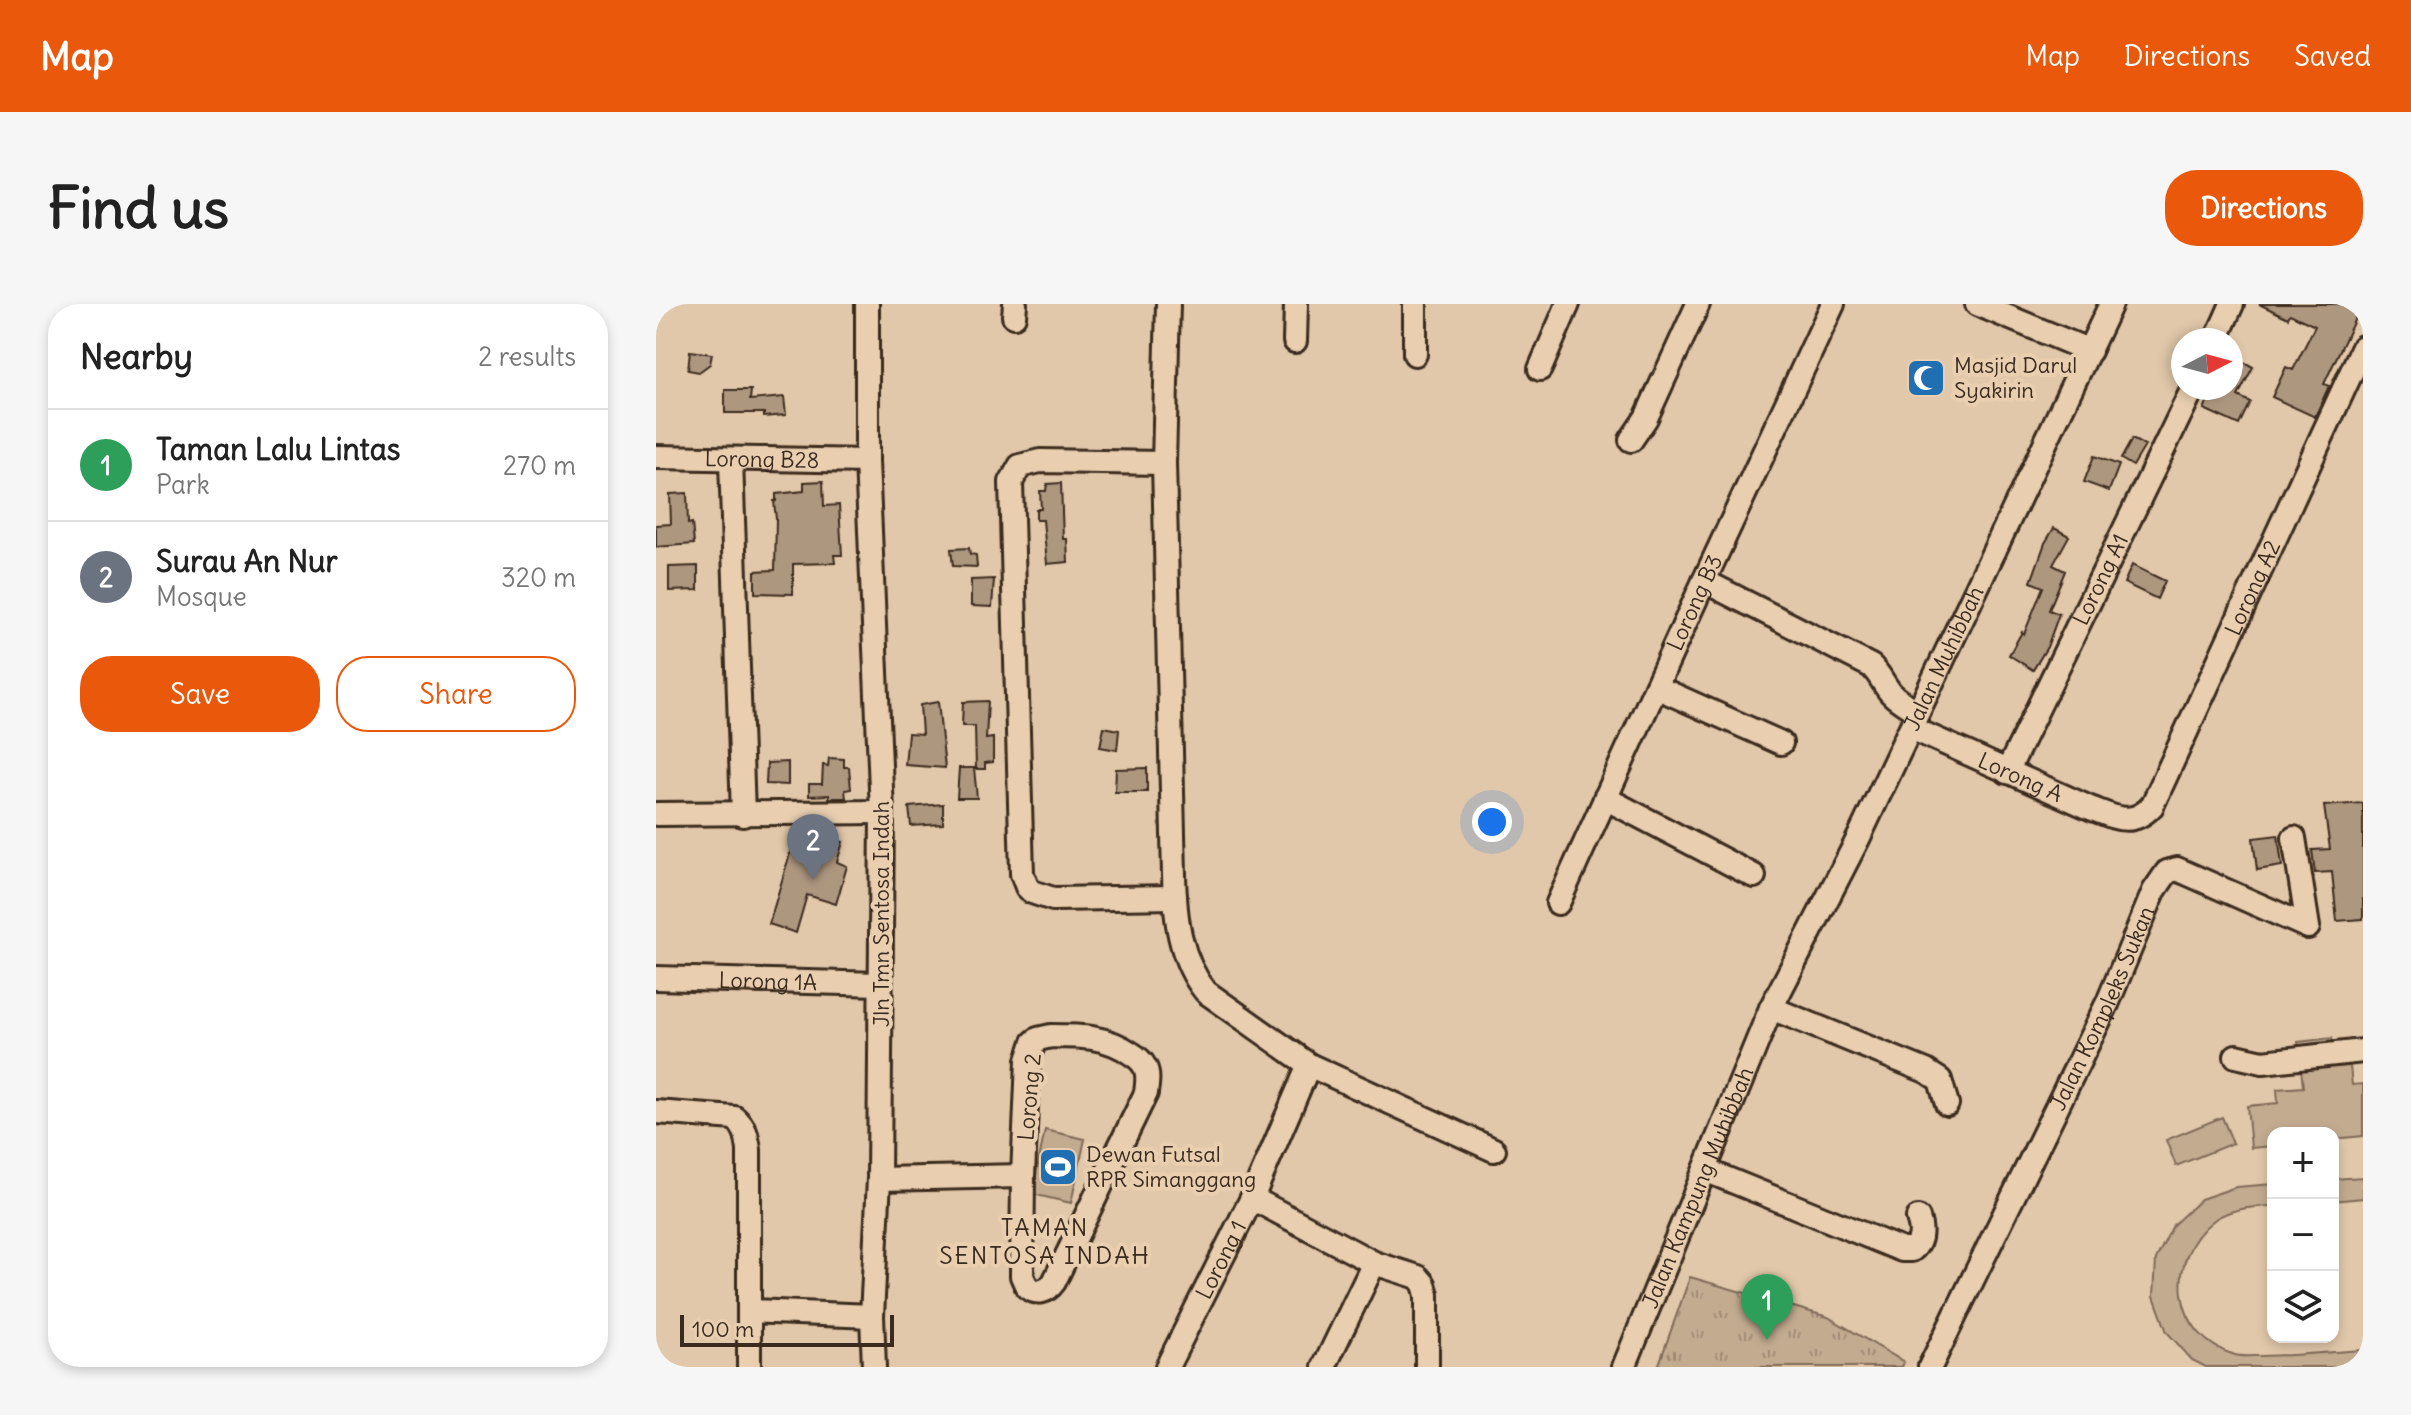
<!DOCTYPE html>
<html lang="en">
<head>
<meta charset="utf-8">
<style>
  body { margin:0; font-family:Delius,sans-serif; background:#f6f6f6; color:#222 }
  .controls { position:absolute; right:24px; bottom:24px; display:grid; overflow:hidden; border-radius:16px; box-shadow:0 4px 12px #0003 }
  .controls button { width:72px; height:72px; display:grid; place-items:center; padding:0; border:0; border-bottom:2px solid #e0e0e0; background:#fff; color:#222; font:40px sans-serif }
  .compass { position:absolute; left:1515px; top:24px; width:72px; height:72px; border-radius:50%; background:#fff; box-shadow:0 4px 12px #0003; rotate:84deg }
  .scale { position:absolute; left:24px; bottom:20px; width:214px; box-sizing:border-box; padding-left:8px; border:4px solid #3b2a1e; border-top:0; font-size:22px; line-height:28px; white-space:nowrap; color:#3b2a1e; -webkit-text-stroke:6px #e9cfb0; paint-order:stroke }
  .you { position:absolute; left:836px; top:518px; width:28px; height:28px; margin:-20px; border:6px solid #fff; border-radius:50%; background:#1a73e8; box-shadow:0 0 0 12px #1a73e833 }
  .badge { display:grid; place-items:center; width:52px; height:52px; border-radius:50%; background:#ea580c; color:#fff; font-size:26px; font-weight:700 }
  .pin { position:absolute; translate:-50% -66px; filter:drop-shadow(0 2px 4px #0008) }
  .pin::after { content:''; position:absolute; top:42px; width:28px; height:24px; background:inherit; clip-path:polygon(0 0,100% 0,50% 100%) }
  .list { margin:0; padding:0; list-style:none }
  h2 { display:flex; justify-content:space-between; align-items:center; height:104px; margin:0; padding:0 32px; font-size:34px }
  h2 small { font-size:26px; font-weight:400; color:#767676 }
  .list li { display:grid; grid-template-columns:52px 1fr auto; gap:24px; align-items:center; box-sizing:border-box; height:112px; padding:0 32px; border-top:2px solid #e0e0e0 }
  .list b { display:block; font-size:30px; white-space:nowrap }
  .list p { margin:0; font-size:26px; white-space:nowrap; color:#767676 }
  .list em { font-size:26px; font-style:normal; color:#767676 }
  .actions { display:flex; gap:16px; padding:24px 32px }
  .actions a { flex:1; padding:18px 0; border:2px solid #ea580c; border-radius:32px; text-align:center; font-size:28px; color:#ea580c }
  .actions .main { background:#ea580c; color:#fff }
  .icon { flex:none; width:44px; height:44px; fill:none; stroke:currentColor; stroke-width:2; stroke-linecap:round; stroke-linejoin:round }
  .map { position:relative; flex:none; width:1707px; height:1063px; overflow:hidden; border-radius:32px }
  header { display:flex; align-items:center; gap:48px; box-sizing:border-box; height:112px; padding:0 40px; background:#ea580c; color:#fff }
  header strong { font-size:38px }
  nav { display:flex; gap:44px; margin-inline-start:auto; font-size:28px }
  .intro { display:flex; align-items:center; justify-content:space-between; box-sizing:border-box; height:192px; padding:0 48px }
  h1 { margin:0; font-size:56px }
  .button { padding:20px 36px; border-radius:32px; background:#ea580c; color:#fff; font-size:28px; font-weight:700 }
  main { display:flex; gap:48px; padding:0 48px }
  aside { flex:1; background:#fff; border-radius:32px; box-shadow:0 4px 12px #0003 }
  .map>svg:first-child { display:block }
</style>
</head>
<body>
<header>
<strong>Map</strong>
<nav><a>Map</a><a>Directions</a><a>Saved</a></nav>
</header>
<div class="intro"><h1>Find us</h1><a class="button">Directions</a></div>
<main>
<aside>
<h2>Nearby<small>2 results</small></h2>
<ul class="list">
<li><span class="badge" style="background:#2e9e5b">1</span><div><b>Taman Lalu Lintas</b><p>Park</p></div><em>270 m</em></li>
<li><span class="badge" style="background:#6b7280">2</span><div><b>Surau An Nur</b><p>Mosque</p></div><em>320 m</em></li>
</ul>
<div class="actions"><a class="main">Save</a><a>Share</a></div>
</aside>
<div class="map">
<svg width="1707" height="1063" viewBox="0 0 1707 1063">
  <defs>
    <pattern id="park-tufts" width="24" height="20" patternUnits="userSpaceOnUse" patternTransform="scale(2)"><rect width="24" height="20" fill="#c3ab90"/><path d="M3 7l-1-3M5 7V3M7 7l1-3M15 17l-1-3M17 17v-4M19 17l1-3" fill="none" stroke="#a08b75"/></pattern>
  </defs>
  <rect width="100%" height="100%" fill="#e2c8aa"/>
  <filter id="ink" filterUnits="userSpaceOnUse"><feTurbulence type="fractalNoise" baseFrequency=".0125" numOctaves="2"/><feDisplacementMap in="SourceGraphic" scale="16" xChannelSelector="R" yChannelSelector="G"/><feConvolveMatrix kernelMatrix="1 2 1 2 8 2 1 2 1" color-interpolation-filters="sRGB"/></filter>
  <g filter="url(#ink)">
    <path fill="url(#park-tufts)" stroke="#7f6a57" stroke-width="2" d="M1034 973 1172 1013 1248 1058 1246 1063H1002Z"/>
    <path fill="#c3ab90" stroke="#7f6a57" stroke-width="2" d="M1676 734 1679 763 1694 762 1696 781 1707 780V832L1677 835V829H1617V842L1595 844 1591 802 1622 799 1621 785 1647 783 1642 738Z
      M1566 813 1577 839 1520 862 1510 836Z
      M389 826 429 835 415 899 376 890Z
      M1707 873V894L1677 897V875Z
      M1617 880V902C1598 903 1574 904 1558 916 1508 954 1516 1033 1579 1051 1586 1053 1596 1052 1603 1052 1638 1052 1672 1048 1707 1046V1063H1550L1536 1056 1511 1028 1498 992 1500 955 1517 921 1545 895 1580 883Z"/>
    <path fill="#ae977f" stroke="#3b2a1e" stroke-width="2" d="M1603 0H1685L1702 8 1668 80 1673 82 1659 113 1616 93 1630 63 1637 66 1659 22 1634 10 1632 14Z
      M34 47 56 50 54 60 43 68 32 66Z
      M1584 56 1597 63 1582 92 1594 98 1583 121 1548 105 1558 84H1575V73Z
      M69 86H95L94 96 128 93 130 111 108 113V109H69Z
      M1476 135 1489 142 1477 162 1465 155Z
      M1438 152 1463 161 1453 187 1428 178Z
      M167 177 168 202 183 201 186 251H178L179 259 137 260V290L99 289V267L119 266 120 215 118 197H120V190L148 187V178Z
      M405 179 407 235H411L412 258 391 260 387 216H380V205H385L384 187H390L391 180Z
      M31 189 32 220 36 219 38 240 0 243V221L15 220 14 190Z
      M1398 224 1413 232 1397 261 1409 267 1393 306 1403 310 1391 343 1377 366 1353 351 1366 328 1368 330 1387 283 1375 278 1389 239Z
      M313 244 314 250 320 251 321 263 297 262 295 245Z
      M1476 261 1509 277 1501 295 1468 279Z
      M42 262V286L13 287V263Z
      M338 275 336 303 315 302V276Z
      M332 397 330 435 337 434V458L329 459V465H320L319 422H306L307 398Z
      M282 398 289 464 249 461 252 429 266 430 264 401Z
      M448 423 463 426 461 446 444 443Z
      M173 454 188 455V463H193L195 485 189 486 190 494H173V491L153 492V480H166L167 461 172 462Z
      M132 458V481L110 480 111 459Z
      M303 464H318L321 494H301Z
      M491 464V488H459L460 465Z
      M1707 499V615L1681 617 1676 568 1659 569 1656 546 1674 545 1668 502Z
      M287 500V520L255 522 253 503Z
      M160 530 187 538 181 558 191 562 180 600 151 591 140 629 113 620 135 546 154 551Z
      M1622 531 1626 562 1601 566 1597 534Z"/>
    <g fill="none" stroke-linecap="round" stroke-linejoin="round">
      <g stroke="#3b2a1e" stroke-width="28">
        <g id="minor">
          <path d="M211 0V157L226 508 223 875 216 1012 218 1063"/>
          <path d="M512 0 508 159 518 571C519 612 523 655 550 688L653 761 838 846"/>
          <path d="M759 0V50"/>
          <path d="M1321 0 1434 47"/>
          <path d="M358 12 359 0"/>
          <path d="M1560 36 1576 0"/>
          <path d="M639 37 640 0"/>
          <path d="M884 65 912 0"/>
          <path d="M975 136 990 114 1042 0"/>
          <path id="s1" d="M0 153 211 157"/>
          <path d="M75 156 87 511"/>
          <path d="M508 159 384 157 364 162 355 178 366 570 371 583 376 588 397 595 519 593"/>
          <path d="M1048 277 1215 362C1224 370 1227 380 1235 389 1242 397 1253 402 1262 408"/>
          <path d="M1000 383 1125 439"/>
          <path id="s2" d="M1255 424 1434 504C1459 513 1475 524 1496 502L1707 43"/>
          <path id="s3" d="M1351 468 1537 84"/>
          <path d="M949 494 1098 572"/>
          <path d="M0 510 226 508"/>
          <path id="s4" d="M902 599 1048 277 1177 0"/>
          <path id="s5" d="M0 674 224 680"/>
          <path d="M1115 704 1270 767 1284 776 1291 800"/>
          <path d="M395 732C425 732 451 732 476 750 481 753 486 757 489 763 493 771 491 781 490 789L398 978C391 988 381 991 371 983L366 972 367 872 372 756 378 738 382 735Z"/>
          <path d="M1580 752 1607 758 1707 747"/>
          <path d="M0 808 79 814C90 824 91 832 93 846V1063"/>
          <path d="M1049 866 1246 946H1256C1267 937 1266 926 1262 914"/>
          <path d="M223 875 367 872"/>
          <path d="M596 894 718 959 762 973 768 980 771 991V1063"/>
          <path d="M94 1007 216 1012"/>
          <path id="s6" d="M511 1063 596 894 653 761"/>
          <path d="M668 1063 718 959"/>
          <path id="s7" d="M968 1063 1115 704 1202 535 1455 0"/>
          <path id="s8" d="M1274 1063 1452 698 1498 587 1511 568 1521 565 1652 623 1638 534"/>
        </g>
      </g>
      <use href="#minor" stroke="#e9cfb0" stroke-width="22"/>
    </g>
  </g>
  <defs>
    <g id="mosque-square" transform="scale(2)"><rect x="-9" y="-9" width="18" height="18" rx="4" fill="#1f6fb2" stroke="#e9cfb0"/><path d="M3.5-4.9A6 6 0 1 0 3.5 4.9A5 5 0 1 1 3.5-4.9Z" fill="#fff"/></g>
    <g id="stadium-square" transform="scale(2)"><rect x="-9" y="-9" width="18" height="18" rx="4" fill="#1f6fb2" stroke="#e9cfb0"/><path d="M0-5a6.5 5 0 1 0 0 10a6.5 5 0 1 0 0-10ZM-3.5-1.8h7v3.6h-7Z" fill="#fff"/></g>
  </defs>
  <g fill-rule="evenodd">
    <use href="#mosque-square" x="1270" y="74"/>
    <use href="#stadium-square" x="402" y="863"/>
  </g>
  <g text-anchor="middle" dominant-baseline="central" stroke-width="8" stroke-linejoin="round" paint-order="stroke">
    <g font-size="22" fill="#3b2a1e" stroke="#e9cfb0" text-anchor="start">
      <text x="1298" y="61">Masjid Darul<tspan x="1298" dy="25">Syakirin</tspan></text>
      <text x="430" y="850">Dewan Futsal<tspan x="430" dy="25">RPR Simanggang</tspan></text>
    </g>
    <g font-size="22" fill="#3b2a1e" stroke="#e9cfb0">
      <text stroke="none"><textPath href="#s1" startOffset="106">Lorong B28</textPath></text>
      <text stroke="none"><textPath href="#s3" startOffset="214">Lorong A1</textPath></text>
      <text stroke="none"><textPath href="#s2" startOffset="504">Lorong A2</textPath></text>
      <text stroke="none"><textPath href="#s4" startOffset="330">Lorong B3</textPath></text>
      <text stroke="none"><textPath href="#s7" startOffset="778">Jalan Muhibbah</textPath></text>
      <text stroke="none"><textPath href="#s2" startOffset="120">Lorong A</textPath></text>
      <text transform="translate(225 610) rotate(-90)">Jln Tmn Sentosa Indah</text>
      <text stroke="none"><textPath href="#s5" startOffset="112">Lorong 1A</textPath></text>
      <text stroke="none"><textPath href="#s8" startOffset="398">Jalan Kompleks Sukan</textPath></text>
      <text transform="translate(373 793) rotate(-85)">Lorong 2</text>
      <text stroke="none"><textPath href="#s7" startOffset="194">Jalan Kampung Muhibbah</textPath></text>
      <text stroke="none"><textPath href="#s6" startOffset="120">Lorong 1</textPath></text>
    </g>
    <g font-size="24" letter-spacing="2" fill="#3b2a1e" stroke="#e9cfb0">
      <text x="389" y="923">TAMAN<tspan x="389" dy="28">SENTOSA INDAH</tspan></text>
    </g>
  </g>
</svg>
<div class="controls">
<button>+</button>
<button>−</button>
<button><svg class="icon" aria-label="layers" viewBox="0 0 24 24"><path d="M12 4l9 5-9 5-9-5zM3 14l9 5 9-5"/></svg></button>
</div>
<svg class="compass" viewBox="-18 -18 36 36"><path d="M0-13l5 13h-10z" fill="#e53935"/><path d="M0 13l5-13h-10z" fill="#767676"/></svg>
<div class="scale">100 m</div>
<div class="you"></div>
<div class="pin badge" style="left:1111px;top:1036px;background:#2e9e5b">1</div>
<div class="pin badge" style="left:157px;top:576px;background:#6b7280">2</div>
</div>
</main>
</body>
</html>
